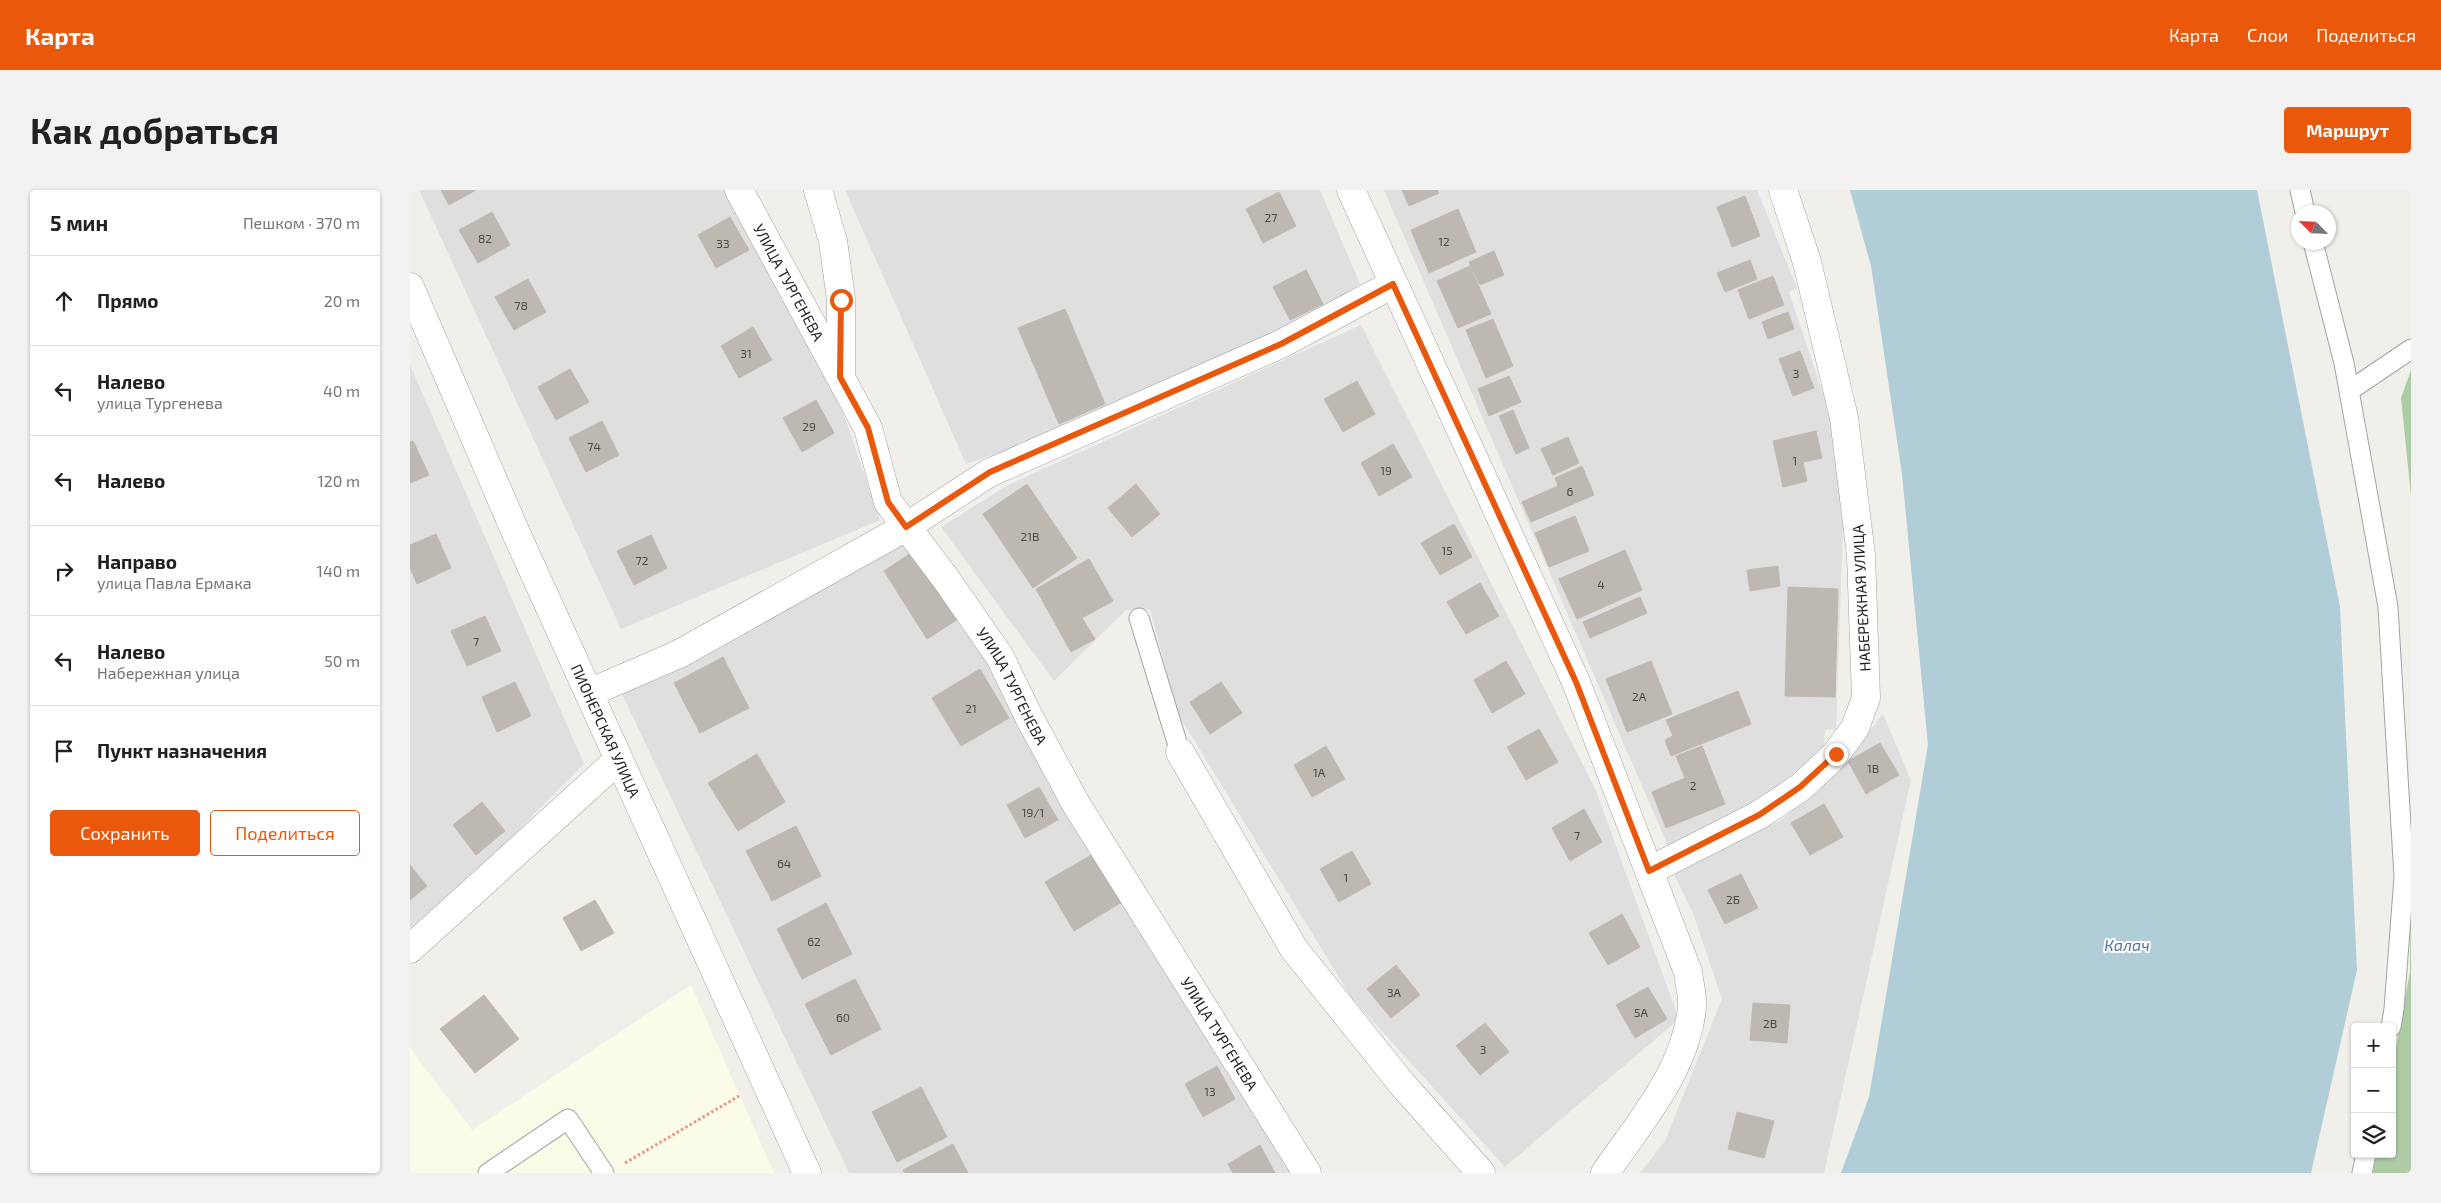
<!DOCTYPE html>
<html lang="ru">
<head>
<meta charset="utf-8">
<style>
  body { margin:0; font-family:"Exo 2",sans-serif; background:#f2f2f2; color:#202124 }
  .controls { position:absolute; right:15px; bottom:15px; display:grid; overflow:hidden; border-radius:5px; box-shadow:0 1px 4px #0004 }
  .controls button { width:45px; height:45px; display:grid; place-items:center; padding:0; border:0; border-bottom:1px solid #e0e0e0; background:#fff; color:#202124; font:25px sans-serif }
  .compass { position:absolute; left:1881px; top:15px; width:45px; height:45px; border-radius:50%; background:#fff; box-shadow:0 1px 4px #0004; rotate:294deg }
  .stop { position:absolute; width:15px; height:15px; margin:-11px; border:4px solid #ea580c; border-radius:50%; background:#fff }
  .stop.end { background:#ea580c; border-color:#fff; box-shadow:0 1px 5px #0008 }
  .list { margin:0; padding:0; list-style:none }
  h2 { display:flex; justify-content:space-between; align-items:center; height:65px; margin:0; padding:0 20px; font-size:21px }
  h2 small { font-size:16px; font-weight:400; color:#757577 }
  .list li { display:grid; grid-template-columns:32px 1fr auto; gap:15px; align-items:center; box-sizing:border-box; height:90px; padding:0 20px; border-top:1px solid #e0e0e0 }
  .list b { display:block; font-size:19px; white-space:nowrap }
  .list p { margin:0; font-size:16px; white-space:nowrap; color:#757577 }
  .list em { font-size:16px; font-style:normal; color:#757577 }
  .actions { display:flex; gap:10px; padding:15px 20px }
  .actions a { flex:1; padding:11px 0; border:1px solid #ea580c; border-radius:5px; text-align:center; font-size:18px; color:#ea580c }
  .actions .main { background:#ea580c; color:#fff }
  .icon { flex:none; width:28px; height:28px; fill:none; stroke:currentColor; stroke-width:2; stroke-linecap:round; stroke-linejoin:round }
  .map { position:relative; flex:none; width:2001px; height:983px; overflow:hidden; border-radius:5px }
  header { display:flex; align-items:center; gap:30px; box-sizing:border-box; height:70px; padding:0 25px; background:#ea580c; color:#fff }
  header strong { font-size:24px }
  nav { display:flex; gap:28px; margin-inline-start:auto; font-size:18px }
  .intro { display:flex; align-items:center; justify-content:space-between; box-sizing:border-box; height:120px; padding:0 30px }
  h1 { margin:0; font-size:35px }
  .button { padding:12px 22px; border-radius:5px; background:#ea580c; color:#fff; font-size:18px; font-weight:700 }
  main { display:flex; gap:30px; padding:0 30px }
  aside { flex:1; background:#fff; border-radius:5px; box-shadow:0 1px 4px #0004 }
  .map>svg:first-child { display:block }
</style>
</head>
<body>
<header>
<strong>Карта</strong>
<nav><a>Карта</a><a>Слои</a><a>Поделиться</a></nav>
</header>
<div class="intro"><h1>Как добраться</h1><a class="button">Маршрут</a></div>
<main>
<aside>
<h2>5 мин<small>Пешком · 370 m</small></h2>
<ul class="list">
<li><svg class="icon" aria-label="ahead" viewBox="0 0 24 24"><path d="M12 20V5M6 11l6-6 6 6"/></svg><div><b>Прямо</b></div><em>20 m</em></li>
<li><svg class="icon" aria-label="left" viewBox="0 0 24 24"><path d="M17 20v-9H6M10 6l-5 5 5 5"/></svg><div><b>Налево</b><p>улица Тургенева</p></div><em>40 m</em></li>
<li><svg class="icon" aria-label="left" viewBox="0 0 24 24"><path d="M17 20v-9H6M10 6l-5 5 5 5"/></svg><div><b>Налево</b></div><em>120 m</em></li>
<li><svg class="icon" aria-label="right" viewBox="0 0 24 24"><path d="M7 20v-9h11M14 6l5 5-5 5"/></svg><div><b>Направо</b><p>улица Павла Ермака</p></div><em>140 m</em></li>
<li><svg class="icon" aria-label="left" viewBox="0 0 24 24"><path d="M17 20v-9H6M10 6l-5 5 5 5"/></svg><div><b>Налево</b><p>Набережная улица</p></div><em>50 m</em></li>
<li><svg class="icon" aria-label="arrive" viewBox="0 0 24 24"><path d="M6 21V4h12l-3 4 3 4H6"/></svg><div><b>Пункт назначения</b></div></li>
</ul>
<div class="actions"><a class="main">Сохранить</a><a>Поделиться</a></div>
</aside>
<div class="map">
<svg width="2001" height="983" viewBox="0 0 2001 983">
  <rect width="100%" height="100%" fill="#f1efea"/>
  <path fill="#e0dfdf" d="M9 0H314L432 219 470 330 211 439Z
    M435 0H910L950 94 904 127 680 231 556 274Z
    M974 0H1347L1387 98 1379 102 1419 222 1434 307 1426 539 1415 540 1414 557 1380 590 1346 616 1258 656Z
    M951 135 1186 601 1269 829 1095 977 941 807 768 524 740 419 716 420 644 491 531 337 598 295Z
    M0 175 174 574 72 677 0 740Z
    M492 354 507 359 554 424 887 983H439L212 504Z
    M1473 524 1501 590 1414 983H1230L1255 951 1312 809 1283 723 1263 682 1371 630 1421 587Z"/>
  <path fill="#fafce8" d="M281 795 364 983H0V858L62 940Z"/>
  <path fill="#adcba4" d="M2001 180V306L1991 208Z
    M2001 615V983H1963L1966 964H1982V878L2000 782Z"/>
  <path fill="#b0cdd8" d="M1440 0H1847L1930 417 1947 780 1901 983H1431L1459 907 1518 555 1492 284 1461 76Z"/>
  <path fill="#beb8b3" stroke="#c1b8ae" d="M31 0H66L39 15Z
    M992 0H1027L1029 3 999 16Z
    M869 2 886 36 853 53 836 19Z
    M1335 6 1350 46 1322 57 1307 17Z
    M1048 19 1066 62 1019 83 1001 40Z
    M82 22 100 55 68 73 49 40Z
    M320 27 339 60 306 78 288 45Z
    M1084 61 1094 85 1070 95 1059 72Z
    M1340 70 1347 89 1315 102 1307 83Z
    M1060 76 1081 124 1048 138 1027 91Z
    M896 80 913 114 880 130 863 97Z
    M1363 86 1374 115 1339 129 1328 100Z
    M118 89 136 122 104 140 85 107Z
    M655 119 695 214 649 234 608 138Z
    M1378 122 1384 139 1358 149 1352 132Z
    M1083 129 1103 176 1076 188 1056 140Z
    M343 137 362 170 329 188 311 156Z
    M1390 161 1404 198 1383 206 1369 169Z
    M160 179 179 212 146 230 128 197Z
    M1099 186 1111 212 1079 226 1068 199Z
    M947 191 965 224 933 242 914 209Z
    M406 210 424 243 392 262 373 228Z
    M1103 220 1119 258 1106 264 1089 226Z
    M192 231 209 265 176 282 159 248Z
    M1406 241 1412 268 1393 272 1397 291 1373 297 1363 251Z
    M1158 247 1169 273 1143 285 1131 259Z
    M3 251 19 285 0 293V252Z
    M983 254 1002 287 969 306 951 273Z
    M1172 276 1184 305 1121 332 1112 312 1148 296 1145 288Z
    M617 294 667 368 623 398 573 324Z
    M726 294 750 324 722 347 698 318Z
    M1165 326 1179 361 1139 377 1125 343Z
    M1044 334 1062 367 1030 385 1011 353Z
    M26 344 41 378 7 394 0 377V355Z
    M241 345 257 378 224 395 207 361Z
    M1215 360 1232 400 1167 429 1149 389Z
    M504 361 548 429 517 449 474 381Z
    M679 369 703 411 672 428 685 449 661 462 626 399Z
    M1368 376 1370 396 1340 401 1337 380Z
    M1070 393 1089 426 1056 444 1037 412Z
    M1378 397 1428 399 1425 507 1375 506Z
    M1230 407 1237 423 1180 448 1173 432Z
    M75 426 91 461 57 476 41 441Z
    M313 467 339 518 290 543 264 493Z
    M1096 471 1115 504 1082 523 1064 490Z
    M1241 471 1262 524 1217 542 1196 489Z
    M570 479 599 528 551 556 522 508Z
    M105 492 121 526 87 542 72 507Z
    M811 492 832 523 800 544 780 512Z
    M1328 501 1341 534 1261 566 1255 550 1263 546 1256 530Z
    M1129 539 1148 572 1116 590 1097 557Z
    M1470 553 1489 585 1456 604 1438 571Z
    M916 556 935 589 902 607 884 575Z
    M1292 556 1315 614 1256 638 1242 602 1275 588 1266 566Z
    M347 564 375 612 328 641 298 593Z
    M629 597 648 630 615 648 597 615Z
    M72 612 95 641 66 665 43 635Z
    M1414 614 1433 647 1400 665 1381 633Z
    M1174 619 1192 652 1160 671 1142 638Z
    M386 636 411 686 362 711 336 661Z
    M942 661 961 694 929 712 910 679Z
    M683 664 712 712 664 741 635 692Z
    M0 675 17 696 0 710Z
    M1331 684 1348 718 1315 734 1298 700Z
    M185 710 204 743 171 761 153 728Z
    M416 713 442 764 392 789 367 739Z
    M1212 724 1230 757 1198 775 1179 743Z
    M986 775 1010 805 981 828 957 799Z
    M445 789 471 839 421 865 395 814Z
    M1238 797 1257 829 1225 848 1206 815Z
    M74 805 109 849 65 883 30 839Z
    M1343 813 1380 815 1377 853 1340 850Z
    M1075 833 1099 862 1070 885 1046 856Z
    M807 876 825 909 793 927 775 894Z
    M511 897 537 947 487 972 462 922Z
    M1327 922 1364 931 1354 968 1318 959Z
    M543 954 558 983H495L493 980Z
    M850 955 865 983H823L818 974Z"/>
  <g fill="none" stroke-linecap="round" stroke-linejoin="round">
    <g stroke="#a3a3a3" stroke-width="21">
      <path id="service" d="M1890 0 1895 22
        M1903 52 1934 173 1978 417 1994 687 1984 819 1981 837
        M1939 201 2001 159
        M729 428 770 562
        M78 983 158 929 194 983
        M1952 983 1956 964"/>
    </g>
    <g stroke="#a3a3a3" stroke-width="29">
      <g id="minor">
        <path id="s1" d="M329 0 458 238 478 312 536 389 590 467 619 527 666 614 897 983"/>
        <path d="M408 0 423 51 431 109V183"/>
        <path d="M941 0 1166 492 1278 782C1279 793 1283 806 1282 817 1276 880 1230 932 1195 983"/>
        <path d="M179 503 269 464 496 337 579 283 871 154 983 94"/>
        <path d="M770 562 884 759 992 894 1071 983"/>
        <path d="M1239 681 1349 625 1391 597 1426 564 1445 538 1456 508 1451 365 1434 228 1397 72 1373 0"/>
        <path d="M0 759 208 570"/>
      </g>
    </g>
    <g stroke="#a3a3a3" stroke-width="29">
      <g id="tertiary">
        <path id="s2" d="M0 97 106 343 397 983"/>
      </g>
    </g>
    <path stroke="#e99483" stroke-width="3" stroke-dasharray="2.5 2.5" stroke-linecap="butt" d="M215 973 329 906"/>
    <use href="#service" stroke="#fff" stroke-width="19"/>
    <use href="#minor" stroke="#fff" stroke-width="28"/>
    <use href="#tertiary" stroke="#fff" stroke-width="28"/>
  </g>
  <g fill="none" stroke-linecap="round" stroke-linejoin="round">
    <path stroke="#ea580c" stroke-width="6" d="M431 110 430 187 458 238 478 312 496 337 580 282 871 154 983 94 1166 492 1239 681 1349 625 1390 597 1426 564"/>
  </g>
  <g text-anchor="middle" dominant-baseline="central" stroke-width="4" stroke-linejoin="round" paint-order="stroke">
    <g font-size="12" fill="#494846">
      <text x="861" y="27">27</text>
      <text x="75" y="48">82</text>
      <text x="1034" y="51">12</text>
      <text x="313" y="53">33</text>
      <text x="111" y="115">78</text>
      <text x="336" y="163">31</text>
      <text x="1386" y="183">3</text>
      <text x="399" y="236">29</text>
      <text x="184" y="256">74</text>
      <text x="1385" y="270">1</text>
      <text x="976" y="280">19</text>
      <text x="1160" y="301">6</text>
      <text x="620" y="346">21В</text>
      <text x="1037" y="360">15</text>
      <text x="232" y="370">72</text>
      <text x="1191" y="394">4</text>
      <text x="66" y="451">7</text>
      <text x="1229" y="506">2А</text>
      <text x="561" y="518">21</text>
      <text x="1463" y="578">1В</text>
      <text x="909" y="582">1А</text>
      <text x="1283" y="595">2</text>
      <text x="623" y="622">19/1</text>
      <text x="1167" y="645">7</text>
      <text x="374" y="673">64</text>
      <text x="936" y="687">1</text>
      <text x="1323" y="709">2Б</text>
      <text x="404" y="751">62</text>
      <text x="984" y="802">3А</text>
      <text x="1231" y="822">5А</text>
      <text x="433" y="827">60</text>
      <text x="1360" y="833">2В</text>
      <text x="1073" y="859">3</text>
      <text x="800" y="901">13</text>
    </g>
    <g font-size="15" fill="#222" stroke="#fff">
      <text stroke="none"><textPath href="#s1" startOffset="105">УЛИЦА ТУРГЕНЕВА</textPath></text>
      <text transform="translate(1451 408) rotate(-93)">НАБЕРЕЖНАЯ УЛИЦА</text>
      <text stroke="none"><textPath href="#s1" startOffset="570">УЛИЦА ТУРГЕНЕВА</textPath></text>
      <text stroke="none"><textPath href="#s2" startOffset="485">ПИОНЕРСКАЯ УЛИЦА</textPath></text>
      <text stroke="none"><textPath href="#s1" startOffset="975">УЛИЦА ТУРГЕНЕВА</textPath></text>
    </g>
    <g font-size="16" font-style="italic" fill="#55769f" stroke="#fff">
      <text x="1717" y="754">Калач</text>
    </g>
  </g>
</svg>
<div class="controls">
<button>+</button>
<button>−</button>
<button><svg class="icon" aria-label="layers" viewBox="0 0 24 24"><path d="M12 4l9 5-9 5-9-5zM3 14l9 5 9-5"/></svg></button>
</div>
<svg class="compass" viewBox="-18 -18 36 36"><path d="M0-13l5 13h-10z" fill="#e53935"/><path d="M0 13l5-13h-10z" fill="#757577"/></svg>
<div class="stop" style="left:431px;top:110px"></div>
<div class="stop end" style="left:1426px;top:564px"></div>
</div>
</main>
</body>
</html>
